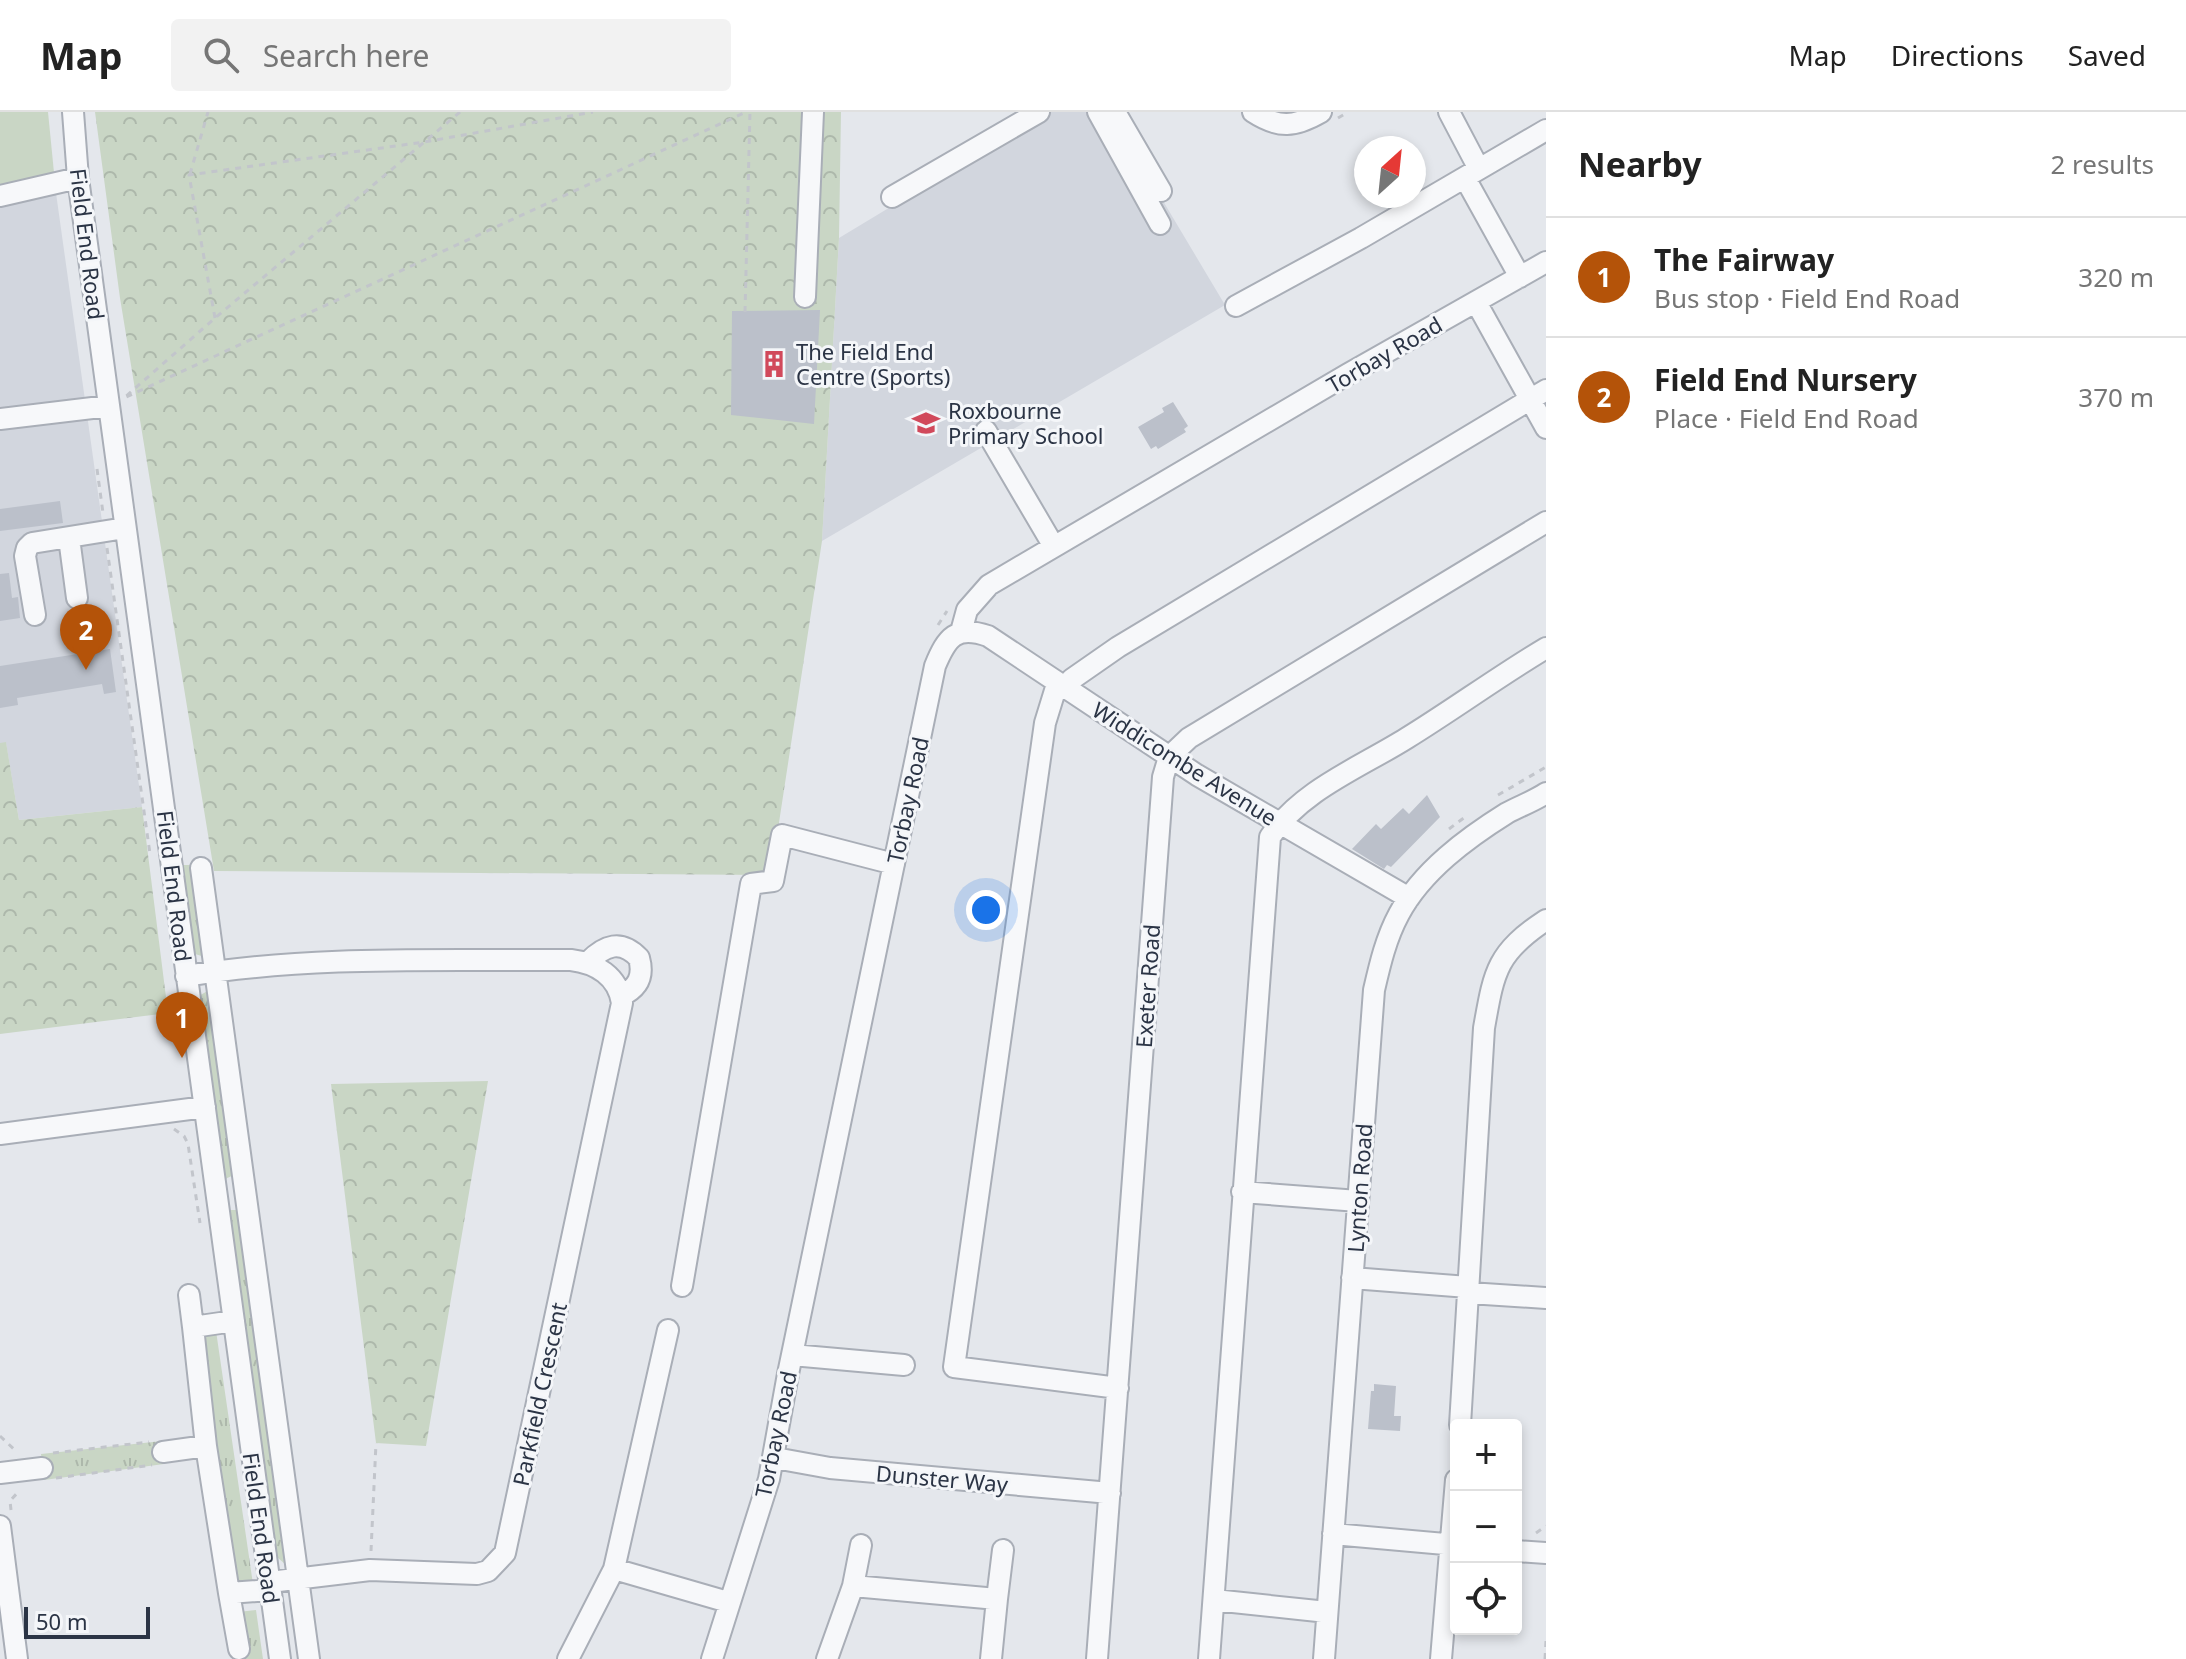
<!DOCTYPE html>
<html lang="en">
<head>
<meta charset="utf-8">
<style>
  body { margin:0; font-family:"Noto Sans",sans-serif; background:#f2f2f2; color:#222 }
  .controls { position:absolute; right:24px; bottom:24px; display:grid; overflow:hidden; border-radius:8px; box-shadow:0 4px 12px #0003 }
  .controls button { width:72px; height:72px; display:grid; place-items:center; padding:0; border:0; border-bottom:2px solid #e0e0e0; background:#fff; color:#222; font:40px sans-serif }
  .compass { position:absolute; left:1354px; top:24px; width:72px; height:72px; border-radius:50%; background:#fff; box-shadow:0 4px 12px #0003; rotate:27deg }
  .scale { position:absolute; left:24px; bottom:20px; width:126px; box-sizing:border-box; padding-left:8px; border:4px solid #2b3445; border-top:0; font-size:22px; line-height:28px; white-space:nowrap; color:#2b3445; -webkit-text-stroke:6px #f4f6f9; paint-order:stroke }
  .you { position:absolute; left:986px; top:798px; width:28px; height:28px; margin:-20px; border:6px solid #fff; border-radius:50%; background:#1a73e8; box-shadow:0 0 0 12px #1a73e833 }
  .badge { display:grid; place-items:center; width:52px; height:52px; border-radius:50%; background:#b45309; color:#fff; font-size:26px; font-weight:700 }
  .pin { position:absolute; translate:-50% -66px; filter:drop-shadow(0 2px 4px #0008) }
  .pin::after { content:''; position:absolute; top:42px; width:28px; height:24px; background:inherit; clip-path:polygon(0 0,100% 0,50% 100%) }
  .list { margin:0; padding:0; list-style:none }
  h2 { display:flex; justify-content:space-between; align-items:center; height:104px; margin:0; padding:0 32px; font-size:34px }
  h2 small { font-size:26px; font-weight:400; color:#767676 }
  .list li { display:grid; grid-template-columns:52px 1fr auto; gap:24px; align-items:center; box-sizing:border-box; height:120px; padding:0 32px; border-top:2px solid #e0e0e0 }
  .list b { display:block; font-size:30px; white-space:nowrap }
  .list p { margin:0; font-size:26px; white-space:nowrap; color:#767676 }
  .list em { font-size:26px; font-style:normal; color:#767676 }
  .icon { flex:none; width:44px; height:44px; fill:none; stroke:currentColor; stroke-width:2; stroke-linecap:round; stroke-linejoin:round }
  .map { position:relative; flex:none; width:1546px; height:1547px; overflow:hidden }
  header { display:flex; align-items:center; gap:48px; box-sizing:border-box; height:112px; padding:0 40px; background:#fff; border-bottom:2px solid #e0e0e0 }
  header strong { font-size:38px }
  nav { display:flex; gap:44px; margin-inline-start:auto; font-size:28px }
  .search { width:560px; height:72px; background:#f2f2f2; display:flex; align-items:center; gap:20px; box-sizing:border-box; padding:0 28px; border-radius:8px; color:#767676; font-size:30px }
  main { display:flex }
  aside { flex:1; background:#fff }
  .map>svg:first-child { display:block }
</style>
</head>
<body>
<header>
<strong>Map</strong>
<div class="search"><svg class="icon" aria-label="search" viewBox="0 0 24 24"><circle cx="10" cy="10" r="6"/><path d="M15 15l6 6"/></svg>Search here</div>
<nav><a>Map</a><a>Directions</a><a>Saved</a></nav>
</header>
<main>
<div class="map">
<svg width="1546" height="1547" viewBox="0 0 1546 1547">
  <defs>
    <pattern id="grass-tufts" width="24" height="20" patternUnits="userSpaceOnUse" patternTransform="scale(2)"><rect width="24" height="20" fill="#c9d6c5"/><path d="M3 7l-1-3M5 7V3M7 7l1-3M15 17l-1-3M17 17v-4M19 17l1-3" fill="none" stroke="#adb8ab"/></pattern>
    <pattern id="park-crowns" width="20" height="18" patternUnits="userSpaceOnUse" patternTransform="scale(2)"><rect width="20" height="18" fill="#c9d6c5"/><path d="M2 6a3 3 0 1 1 6 0M12 15a3 3 0 1 1 6 0" fill="none" stroke="#adb8ab"/></pattern>
  </defs>
  <rect width="100%" height="100%" fill="#e4e7ec"/>
  <path fill="#d2d6de" d="M1048 0H1110L1225 193 822 429 839 126Z
    M56 81 142 695 19 708 6 631H0V95Z"/>
  <path fill="url(#grass-tufts)" d="M182 753H191L205 845 195 842Z
    M209 878 234 1063 225 1067 199 884Z
    M230 1098H238L286 1453 277 1445Z
    M215 1212 254 1479 229 1481 193 1215Z
    M162 1329 164 1352 44 1368 41 1342Z
    M256 1498 263 1547H242L238 1500Z"/>
  <path fill="url(#park-crowns)" d="M95 0H841L839 126 822 429 771 763 214 759 120 186Z
    M6 630 19 708 142 695 168 901 0 922V631Z
    M488 969 426 1334 376 1331 331 972Z"/>
  <path fill="#c9d6c5" d="M0 0H48L56 81 0 95Z"/>
  <path fill="#bbc0ca" d="M820 198 814 312 731 303 732 199Z
    M1173 290 1188 314 1184 317 1186 320 1158 337 1156 334 1151 337 1138 315 1164 300 1162 296Z
    M60 389 63 411 0 419V397Z
    M9 461 12 486 18 485 20 506 0 509V462Z
    M110 537 116 580 104 582 102 572 17 586 18 593 0 596V554Z
    M1427 683 1440 705 1391 755 1387 753 1384 757 1352 737 1376 712 1381 717 1403 696 1409 702Z
    M1374 1272 1396 1274 1394 1304H1401L1400 1319 1368 1317 1371 1279H1374Z"/>
  <g fill="none" stroke-linecap="round" stroke-linejoin="round">
    <g stroke="#a9aeb7" stroke-width="24">
      <path id="minor" d="M73 0 78 66 280 1547
        M1098 0 1160 112
        M1115 0 1161 79
        M1253 0C1279 17 1295 15 1321 0
        M1449 0 1479 57
        M1465 66 1520 165
        M0 84 78 66
        M892 85 1039 0
        M805 185 813 0
        M1476 190 1546 316
        M1236 194 1361 126 1546 18
        M0 307 109 294
        M986 319 1053 433
        M69 426 77 486
        M35 503 25 444 27 436 32 431 125 416
        M961 520 967 498 989 473 1348 262 1546 150
        M1057 572 1045 611 954 1255 1118 1276
        M1064 576 1072 567 1118 535 1546 278
        M201 756 309 1547
        M588 850C605 833 621 827 639 846 644 864 638 876 621 884
        M186 864C313 843 442 849 571 848 596 851 618 864 622 891L505 1441 488 1459 477 1462 370 1458 270 1470
        M0 1022 205 995
        M1242 1080 1358 1089
        M1352 1166 1468 1175
        M682 1174 751 772 773 769 782 723 894 752
        M1469 1181 1546 1186
        M189 1183 193 1215
        M234 1209 193 1215 206 1334 229 1481 271 1478
        M792 1243 904 1253
        M1460 1313 1484 916C1494 860 1496 841 1546 808
        M163 1340 206 1334
        M775 1346 830 1356 1110 1381
        M0 1361 42 1356
        M0 1414 17 1547
        M1333 1422 1456 1433
        M1516 1439 1546 1441
        M614 1457 728 1490
        M853 1474 861 1433
        M229 1481 239 1537
        M997 1487 1003 1438
        M1214 1488 1327 1500
        M568 1547 614 1457 668 1218
        M712 1547 769 1367 788 1262 935 554C947 525 956 513 988 524L1197 663 1409 786
        M827 1547 853 1474 997 1487 991 1547
        M1097 1547 1163 665 1169 645 1189 626 1546 410
        M1209 1547 1270 725C1301 678 1361 655 1407 626 1454 597 1499 564 1546 536
        M1324 1547 1374 878C1380 852 1386 826 1399 802 1422 759 1467 726 1507 701 1520 694 1534 689 1546 681
        M1441 1547 1456 1368"/>
    </g>
    <path stroke="#c2c5cb" stroke-width="3" stroke-dasharray="6 6" stroke-linecap="butt" d="M460 0 215 206 124 286 746 0
      M1338 6 1348 0
      M190 62 208 0
      M745 200 750 0
      M215 206 189 63 424 30 593 0
      M97 357 103 401
      M107 436 150 742
      M938 513 947 499
      M1498 683 1546 655
      M1449 717 1465 705
      M174 1017 184 1024 188 1032 200 1111
      M0 1324 17 1340
      M53 1341 149 1330
      M56 1366 152 1353
      M11 1398 10 1389 20 1378
      M1536 1421 1546 1414
      M371 1439 376 1331
      M1545 1547 1546 1529"/>
    <use href="#minor" stroke="#f7f8fa" stroke-width="20"/>
  </g>
  <defs>
    <g id="building-bare" transform="scale(2.16)"><path d="M-4-6H4V6H1V3H-1V6H-4ZM-2.5-4.3h1.7v1.8h-1.7ZM.8-4.3h1.7v1.8H.8ZM-2.5-1h1.7V.8h-1.7ZM.8-1h1.7V.8H.8Z" fill="#d1495b" stroke="#f4f6f9" stroke-width="2.5" paint-order="stroke"/></g>
    <g id="school-bare" transform="scale(2.16)"><path d="M0-5L7-2L0 1L-7-2ZM-4 1L0 2.5L4 1V4Q0 6-4 4Z" fill="#d1495b" stroke="#f4f6f9" stroke-width="2.5" paint-order="stroke"/></g>
  </defs>
  <g fill-rule="evenodd">
    <use href="#building-bare" x="774" y="252"/>
    <use href="#school-bare" x="926" y="311"/>
  </g>
  <g text-anchor="middle" dominant-baseline="central" stroke-width="6" stroke-linejoin="round" paint-order="stroke">
    <g font-size="22" fill="#2b3445" stroke="#f4f6f9">
      <text transform="translate(88 132) rotate(83)">Field End Road</text>
      <text transform="translate(1384 242) rotate(-30)">Torbay Road</text>
      <text transform="translate(1185 651) rotate(32)">Widdicombe Avenue</text>
      <text transform="translate(907 688) rotate(-78)">Torbay Road</text>
      <text transform="translate(175 774) rotate(83)">Field End Road</text>
      <text transform="translate(1147 874) rotate(-86)">Exeter Road</text>
      <text transform="translate(1359 1076) rotate(-86)">Lynton Road</text>
      <text transform="translate(539 1282) rotate(-78)">Parkfield Crescent</text>
      <text transform="translate(775 1322) rotate(-78)">Torbay Road</text>
      <text transform="translate(942 1366) rotate(5)">Dunster Way</text>
      <text transform="translate(262 1416) rotate(82)">Field End Road</text>
    </g>
    <g font-size="22" fill="#2b3445" stroke="#f4f6f9" text-anchor="start">
      <text x="796" y="239">The Field End<tspan x="796" dy="25">Centre (Sports)</tspan></text>
      <text x="948" y="298">Roxbourne<tspan x="948" dy="25">Primary School</tspan></text>
    </g>
  </g>
</svg>
<div class="controls">
<button>+</button>
<button>−</button>
<button><svg class="icon" aria-label="locate" viewBox="0 0 24 24"><circle cx="12" cy="12" r="6"/><path d="M12 2v4M12 18v4M2 12h4M18 12h4"/></svg></button>
</div>
<svg class="compass" viewBox="-18 -18 36 36"><path d="M0-13l5 13h-10z" fill="#e53935"/><path d="M0 13l5-13h-10z" fill="#767676"/></svg>
<div class="scale">50 m</div>
<div class="you"></div>
<div class="pin badge" style="left:182px;top:946px">1</div>
<div class="pin badge" style="left:86px;top:558px">2</div>
</div>
<aside>
<h2>Nearby<small>2 results</small></h2>
<ul class="list">
<li><span class="badge">1</span><div><b>The Fairway</b><p>Bus stop · Field End Road</p></div><em>320 m</em></li>
<li><span class="badge">2</span><div><b>Field End Nursery</b><p>Place · Field End Road</p></div><em>370 m</em></li>
</ul>
</aside>
</main>
</body>
</html>
